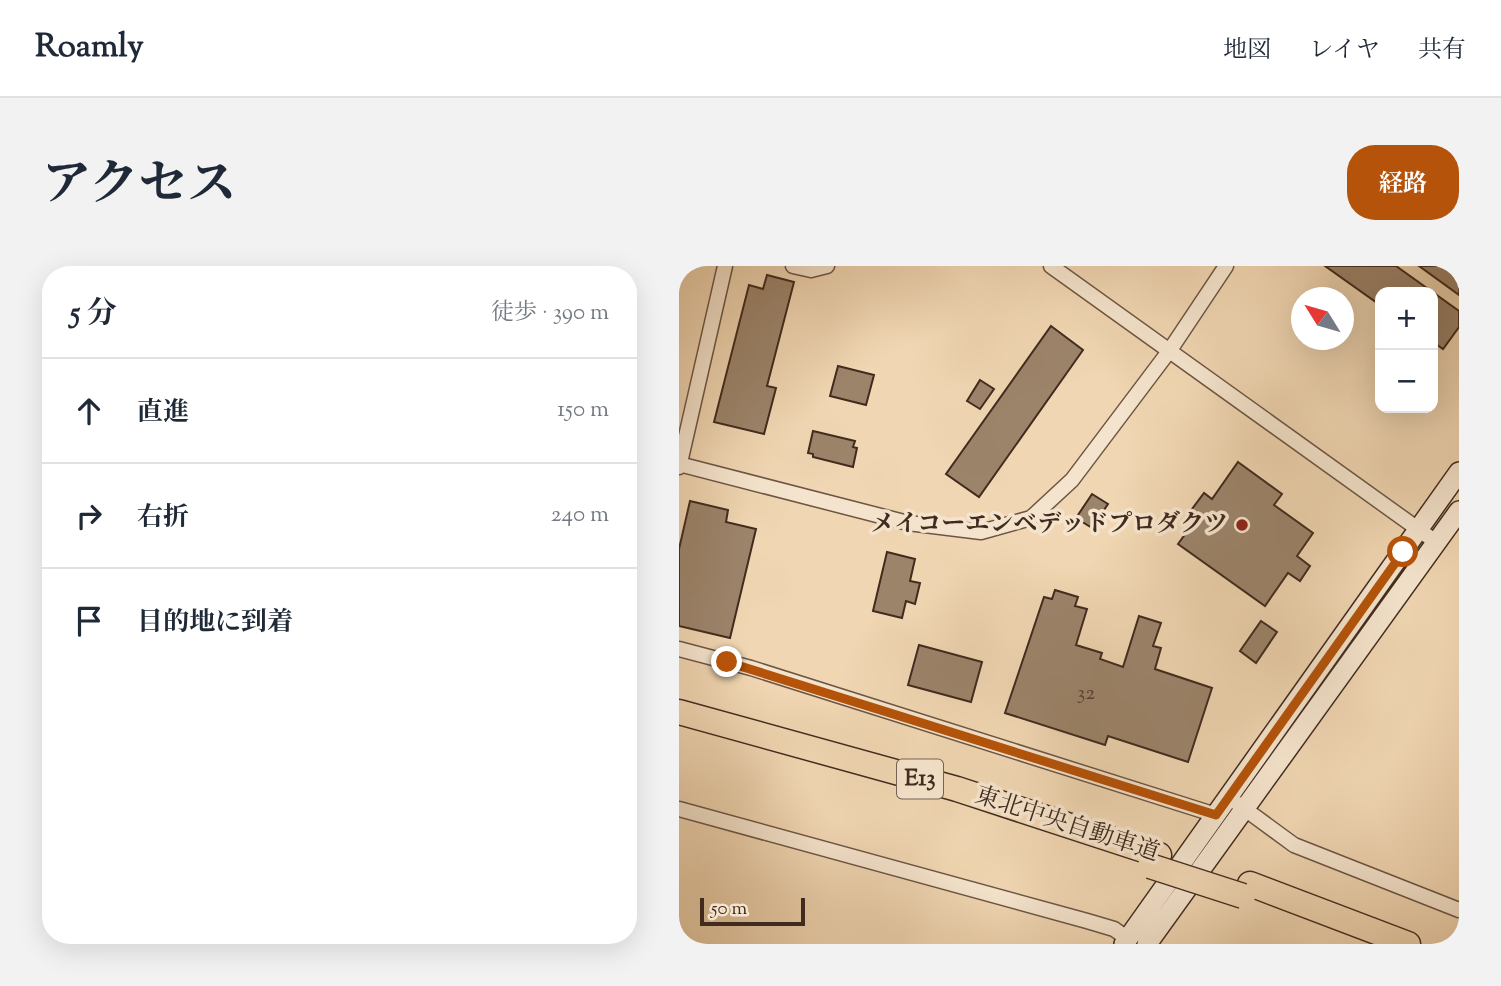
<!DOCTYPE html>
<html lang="ja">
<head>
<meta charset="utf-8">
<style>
  body { margin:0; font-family:"Sorts Mill Goudy","Noto Serif JP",serif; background:#f2f2f3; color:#1f2937 }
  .controls { position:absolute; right:21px; top:21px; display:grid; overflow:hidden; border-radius:14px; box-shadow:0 7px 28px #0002 }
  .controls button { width:63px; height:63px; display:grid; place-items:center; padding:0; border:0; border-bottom:2px solid #e0e1e3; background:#fff; color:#1f2937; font:35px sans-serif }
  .compass { position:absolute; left:612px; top:21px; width:63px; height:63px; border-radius:50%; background:#fff; box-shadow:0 7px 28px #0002; rotate:307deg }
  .scale { position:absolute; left:21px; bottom:18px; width:105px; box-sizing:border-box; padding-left:7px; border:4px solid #412b1f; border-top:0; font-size:19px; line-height:24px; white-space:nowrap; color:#412b1f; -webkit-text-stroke:5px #f5e4cd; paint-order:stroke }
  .stop { position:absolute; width:21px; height:21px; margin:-16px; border:5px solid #b45309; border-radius:50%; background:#fff }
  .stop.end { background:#b45309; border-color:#fff; box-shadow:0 2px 7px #0008 }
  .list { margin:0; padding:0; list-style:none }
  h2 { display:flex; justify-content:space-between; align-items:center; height:91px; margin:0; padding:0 28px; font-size:30px }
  h2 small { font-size:23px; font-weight:400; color:#747a83 }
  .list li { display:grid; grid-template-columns:46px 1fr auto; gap:21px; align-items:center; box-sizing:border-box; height:105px; padding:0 28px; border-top:2px solid #e0e1e3 }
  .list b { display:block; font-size:26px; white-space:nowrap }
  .list em { font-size:23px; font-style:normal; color:#747a83 }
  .icon { flex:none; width:38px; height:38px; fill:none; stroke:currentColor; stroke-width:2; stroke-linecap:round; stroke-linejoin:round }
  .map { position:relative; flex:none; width:780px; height:678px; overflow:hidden; border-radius:28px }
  header { display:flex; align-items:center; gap:42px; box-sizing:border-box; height:98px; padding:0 35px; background:#fff; border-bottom:2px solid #e0e1e3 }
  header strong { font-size:33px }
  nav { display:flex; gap:38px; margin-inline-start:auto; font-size:24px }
  .intro { display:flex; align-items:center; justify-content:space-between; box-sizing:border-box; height:168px; padding:0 42px }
  h1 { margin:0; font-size:49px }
  .button { padding:18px 32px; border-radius:28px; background:#b45309; color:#fff; font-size:24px; font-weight:700 }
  main { display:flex; gap:42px; padding:0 42px }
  aside { flex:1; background:#fff; border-radius:28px; box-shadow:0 7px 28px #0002 }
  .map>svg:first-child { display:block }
</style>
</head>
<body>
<header>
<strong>Roamly</strong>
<nav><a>地図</a><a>レイヤ</a><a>共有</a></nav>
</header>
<div class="intro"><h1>アクセス</h1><a class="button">経路</a></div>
<main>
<aside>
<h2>5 分<small>徒歩 · 390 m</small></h2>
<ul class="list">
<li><svg class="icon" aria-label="ahead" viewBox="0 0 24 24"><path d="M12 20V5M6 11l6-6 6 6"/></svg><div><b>直進</b></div><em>150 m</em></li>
<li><svg class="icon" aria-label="right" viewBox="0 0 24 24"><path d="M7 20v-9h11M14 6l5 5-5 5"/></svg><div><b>右折</b></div><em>240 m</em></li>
<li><svg class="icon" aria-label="arrive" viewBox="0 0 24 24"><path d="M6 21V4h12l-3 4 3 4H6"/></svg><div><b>目的地に到着</b></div></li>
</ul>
</aside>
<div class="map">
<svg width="780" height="678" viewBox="0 0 780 678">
  <rect width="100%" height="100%" fill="#f0d6b2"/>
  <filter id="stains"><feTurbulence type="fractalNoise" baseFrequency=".00286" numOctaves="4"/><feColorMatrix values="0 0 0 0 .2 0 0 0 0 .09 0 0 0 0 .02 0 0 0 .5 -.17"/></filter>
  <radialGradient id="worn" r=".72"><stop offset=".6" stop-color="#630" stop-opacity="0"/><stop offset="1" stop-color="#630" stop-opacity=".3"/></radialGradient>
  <path fill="#9c846b" stroke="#412b1f" stroke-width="2" d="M646 0H717L780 45V61L764 83 754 76V26H701V39Z
    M740 0H780V29Z
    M88 9 115 16 88 120 97 122 85 168 35 156 70 19 84 23Z
    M372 60 404 84 300 231 267 208Z
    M159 100 195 109 187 139 151 130Z
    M301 114 315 123 301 143 288 135Z
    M134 165 176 175 174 181 178 182 174 201 134 191V188L129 187Z
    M559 196 603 228 595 239 634 267 618 290 631 300 621 315 609 307 586 340 499 278 515 256 507 251 525 227 533 233Z
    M413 228 429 238 413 262 397 252Z
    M11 235 49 244 47 256 77 263 51 372 0 360V283Z
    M208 286 236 293 231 315 241 317 236 338 227 335 223 352 194 345Z
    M376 324 399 331 396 340 408 343 397 379 423 387 421 393 444 401 460 350 482 357 474 380 482 382 476 403 533 422 509 496 429 470 426 479 326 447 365 331 373 333Z
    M582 355 598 366 577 397 561 385Z
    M240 379 303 396 292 436 229 419Z"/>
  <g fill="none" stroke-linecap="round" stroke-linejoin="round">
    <g stroke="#6d5644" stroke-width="17">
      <path id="street" d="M114 0 132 4 148 0
        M372 0 757 276
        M0 198 229 257 302 266 352 252 393 214 491 84 547 0
        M0 201 46 0
        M0 383 72 402 537 549
        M559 538 615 579 780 644
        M0 543 408 655 435 663 449 673"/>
    </g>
    <g stroke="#412b1f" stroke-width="22">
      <path id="secondary" d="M445 678 780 206
        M468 678 780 245"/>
    </g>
    <g stroke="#412b1f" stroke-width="27">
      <path id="highway" d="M0 446 278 523 480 589
        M571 618 729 678"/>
    </g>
    <use href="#street" stroke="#f5e4cd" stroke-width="14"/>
    <use href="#secondary" stroke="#f5e4cd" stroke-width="19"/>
    <use href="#highway" stroke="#f0d6b2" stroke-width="24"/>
    <g stroke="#412b1f" stroke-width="27" stroke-linecap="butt">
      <path id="highway-bridge" d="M471 600 564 630"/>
    </g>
    <use href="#highway-bridge" stroke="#f0d6b2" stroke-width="24"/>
  </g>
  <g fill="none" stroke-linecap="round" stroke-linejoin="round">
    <path stroke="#b45309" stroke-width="9" d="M48 396 537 549 724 286"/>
  </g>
  <circle fill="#8f2418" stroke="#f5e4cd" stroke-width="2.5" cx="563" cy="259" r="7"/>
  <g text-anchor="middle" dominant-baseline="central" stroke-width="7" stroke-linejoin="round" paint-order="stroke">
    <g font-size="21" fill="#584132">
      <text x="407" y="428">32</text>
    </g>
    <rect fill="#f5e4cd" stroke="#776253" stroke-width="2" x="218" y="493.5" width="46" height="39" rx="5"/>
    <g font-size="23" font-weight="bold" fill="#412b1f">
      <text x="241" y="513">E13</text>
    </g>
    <g font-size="24" font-weight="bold" fill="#412b1f" stroke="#f5e4cd" text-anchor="end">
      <text x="549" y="259">メイコーエンベデッドプロダクツ</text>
    </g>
    <g font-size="24" fill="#412b1f" stroke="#f5e4cd">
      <text transform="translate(388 559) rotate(18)">東北中央自動車道</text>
    </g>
  </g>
  <rect width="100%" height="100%" filter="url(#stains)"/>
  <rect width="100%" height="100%" fill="url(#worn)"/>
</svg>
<div class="controls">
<button>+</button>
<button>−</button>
</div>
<svg class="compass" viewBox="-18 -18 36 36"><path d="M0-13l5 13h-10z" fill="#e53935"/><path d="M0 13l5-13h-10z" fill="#747a83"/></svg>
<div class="scale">50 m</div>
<div class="stop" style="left:724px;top:286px"></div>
<div class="stop end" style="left:48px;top:396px"></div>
</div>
</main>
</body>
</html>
